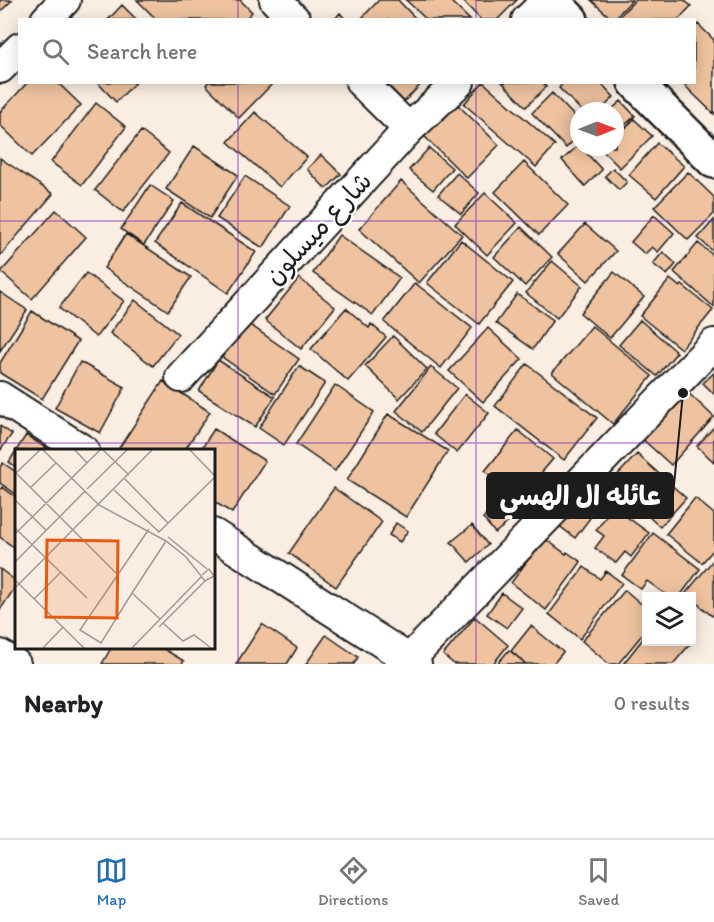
<!DOCTYPE html>
<html lang="en">
<head>
<meta charset="utf-8">
<style>
  body { margin:0; font-family:Itim,"Playpen Sans Arabic",sans-serif; background:#f2f2f2; color:#202124 }
  .controls { position:absolute; right:18px; bottom:18px; display:grid; overflow:hidden; border-radius:0px; box-shadow:0 3px 15px #0003 }
  .controls button { width:54px; height:54px; display:grid; place-items:center; padding:0; border:0; border-bottom:2px solid #e0e0e0; background:#fff; color:#202124; font:30px sans-serif }
  .compass { position:absolute; left:570px; top:102px; width:54px; height:54px; border-radius:50%; background:#fff; box-shadow:0 3px 15px #0003; rotate:89deg }
  .list { margin:0; padding:0; list-style:none }
  h2 { display:flex; justify-content:space-between; align-items:center; height:78px; margin:0; padding:0 24px; font-size:26px }
  h2 small { font-size:20px; font-weight:400; color:#757577 }
  .icon { flex:none; width:33px; height:33px; fill:none; stroke:currentColor; stroke-width:2; stroke-linecap:round; stroke-linejoin:round }
  .map { position:relative; flex:none; width:714px; height:664px; overflow:hidden }
  .search { position:absolute; background:#fff; box-shadow:0 3px 15px #0003; left:18px; right:18px; top:18px; height:66px; display:flex; align-items:center; gap:15px; box-sizing:border-box; padding:0 21px; border-radius:0px; color:#757577; font-size:22px }
  .sheet { height:174px; background:#fff }
  nav { display:flex; justify-content:space-around; align-items:center; box-sizing:border-box; height:84px; border-top:2px solid #e0e0e0; background:#fff; font-size:16px; color:#757577 }
  nav a { display:grid; justify-items:center; gap:3px }
  nav .on { color:#1f6fb2 }
  .map>svg:first-child { display:block }
</style>
</head>
<body>
<div class="map">
<svg width="714" height="664" viewBox="0 0 714 664">
  <rect width="100%" height="100%" fill="#faede2"/>
  <filter id="ink" filterUnits="userSpaceOnUse"><feTurbulence type="fractalNoise" baseFrequency=".0167" numOctaves="2"/><feDisplacementMap in="SourceGraphic" scale="12" xChannelSelector="R" yChannelSelector="G"/><feConvolveMatrix kernelMatrix="1 2 1 2 8 2 1 2 1" color-interpolation-filters="sRGB"/></filter>
  <g filter="url(#ink)">
    <path fill="#efc39f" stroke="#1c1c1c" stroke-width="1.5" d="M0 0H12L0 12Z
      M137 0H240L252 12 245 20H157Z
      M379 0H398L415 18 414 20H360Z
      M406 0H449L470 20H427Z
      M462 0H517L497 20H481Z
      M591 0H632L613 20Z
      M635 0H684L691 6 678 20H616Z
      M122 5 137 20H108Z
      M340 13 346 20H334Z
      M698 24 714 40V114L681 82H694V28Z
      M28 82H57L81 105 32 156 0 125V112Z
      M97 82H136L116 102Z
      M208 82H274L239 118 206 85Z
      M385 82H423L404 102Z
      M483 82 555 145 536 167 464 104Z
      M502 82H542L546 87 526 107Z
      M564 82H600L614 97 600 111H582L559 88Z
      M552 93 579 121V135L566 148 532 113Z
      M621 101 635 116 615 134V111H610Z
      M96 103 126 127 82 185 51 162Z
      M456 103 499 145 467 178 424 136Z
      M255 112 307 157 280 187 228 142Z
      M634 119 652 136 620 168 603 151 607 147H615V139Z
      M141 131 169 153 123 212 95 190Z
      M657 143 684 166 656 198 629 175Z
      M579 145 602 170 585 186 562 160Z
      M194 146 238 175 210 218 166 189Z
      M429 148 452 168 433 190 409 170Z
      M321 155 341 174 326 189 307 169Z
      M0 158 53 194 0 256Z
      M524 162 568 205 539 235 495 192Z
      M613 168 627 182 619 190 605 176Z
      M688 172 714 197V214L688 240 654 207Z
      M457 173 479 193 461 214 438 195Z
      M245 176 290 206 263 248 217 218Z
      M401 181 462 235 419 283 359 229Z
      M150 185 174 201 144 245 121 229Z
      M485 193 517 223 487 255 455 224Z
      M182 203 256 252 228 293 155 243Z
      M56 210 86 237 32 299 1 272Z
      M654 215 674 233 658 252 652 247 645 254 631 242Z
      M714 220V252L698 238Z
      M585 224 616 251 588 281 558 254Z
      M521 227 552 257 525 286 494 257Z
      M126 234 191 277 168 311 104 268Z
      M339 235 400 278 373 315 313 273Z
      M461 240 513 282 479 324 427 283Z
      M698 243 714 256V307L674 272Z
      M663 252 676 264 667 275 653 264Z
      M552 261 582 286 557 318 526 293Z
      M614 272 644 297 610 338 580 313Z
      M86 273 124 301 96 337 59 308Z
      M299 278 335 307 301 349 265 320Z
      M670 279 680 287 682 285 713 310 681 349 640 316Z
      M415 283 472 328 441 368 384 322Z
      M0 292 27 310 0 351Z
      M517 294 553 320 533 349 496 323Z
      M135 300 178 334 153 366 110 333Z
      M346 308 369 328 371 324 386 337 348 381 311 349Z
      M32 311 78 341 42 399 0 373V363Z
      M640 320 677 352 657 376 619 345Z
      M246 322 299 359 275 394 222 357Z
      M592 326 652 376 613 424 552 373Z
      M488 328 522 359 483 402 449 371Z
      M393 336 427 369 399 399 365 366Z
      M218 360 275 397 255 427 199 391Z
      M80 362 125 387 100 433 55 408Z
      M527 364 597 418 564 460 495 406Z
      M299 366 325 383 284 445 259 428Z
      M431 367 457 388 422 432 396 411Z
      M714 373V394L703 383Z
      M163 381 210 412 184 451H124L119 448Z
      M335 385 374 412 335 471 296 444Z
      M683 388 714 417 671 465 640 437Z
      M465 394 489 413 457 453 434 434Z
      M388 414 448 451 406 517 347 480Z
      M0 426 12 434 0 451Z
      M714 427V462L697 446Z
      M214 429 265 461 232 513 213 501V451H200Z
      M518 430 553 459 519 499 485 471Z
      M26 435 51 451H16V467L9 462Z
      M637 454 686 498 660 527 611 482Z
      M3 463 16 472V494L0 483V467Z
      M2 487 16 497V549L0 537V490Z
      M334 488 382 522 336 587 289 553Z
      M584 489 602 502 575 538 557 524Z
      M695 498 714 514V549L702 563 666 534Z
      M504 500 516 516 495 533 483 518Z
      M613 507 649 533 631 557 625 552 616 563 595 548 604 536 596 530Z
      M396 523 408 531 400 542 389 535Z
      M472 525 488 545 469 562 451 542Z
      M653 533 700 569 680 596H668L647 581 641 589 622 575Z
      M544 538 566 554 567 552 581 562 546 610 511 583Z
      M714 559V614L712 616 692 599V596L685 594Z
      M584 567 600 579 606 571 622 583 580 639 549 614Z
      M0 569 16 581V586L0 610Z
      M625 590 646 608V630L618 664H609L582 641Z
      M502 593 522 608 507 628 487 614Z
      M475 617 508 645 493 664H454L443 655Z
      M262 624 297 648 287 664H236Z
      M531 626 563 652 553 664H526L511 651Z
      M326 635 358 657 354 664H306Z
      M646 635V642H689L691 643 673 664H623Z
      M111 648H162L184 661 182 664H102Z
      M509 650 526 664H497Z"/>
    <g fill="none" stroke-linecap="round" stroke-linejoin="round">
      <g stroke="#1c1c1c" stroke-width="34">
        <path id="minor" d="M275 0 295 20
          M46 20 65 0
          M527 20 548 0
          M0 68 20 48
          M361 82 409 129
          M181 377 409 129 459 82
          M0 397 84 451
          M213 534 416 664
          M0 655 15 664
          M409 660 714 344"/>
      </g>
      <g stroke="#1c1c1c" stroke-width="38">
        <path id="tertiary" d="M551 0 571 20
          M635 82 714 161"/>
      </g>
      <use href="#minor" stroke="#fff" stroke-width="30"/>
      <use href="#tertiary" stroke="#fff" stroke-width="33"/>
    </g>
  </g>
  <path fill="none" stroke="#7b2cbf" stroke-width="1.5" stroke-opacity="0.55" d="M238 0V20M476 0V20M238 82V664M476 82V664M0 221H714M0 443H714"/>
  <g text-anchor="middle" dominant-baseline="central" stroke-width="4.5" stroke-linejoin="round" paint-order="stroke">
    <g font-size="26" fill="#1c1c1c" stroke="#fff">
      <text transform="translate(318 228) rotate(-47)">شارع ميسلون</text>
    </g>
  </g>
  <g transform="translate(15 449)">
    <rect width="200" height="200" fill="#faede2"/>
    <path fill="none" stroke="#a19993" stroke-width="1.5" d="M26 0 1 24 102 125M27 0 84 56 151 92 171 108 190 132 199 127 194 120 187 126M59 0 72 14M87 0 114 26M174 0 200 27M110 30 153 74M15 39 41 14M72 40 113 0M99 41 144 83 200 28M0 51 31 81M0 79 72 149M0 85 86 0M153 88 192 120M0 113 70 42M0 131 69 199M0 139 138 0M117 144 86 194 65 181 134 80M19 150 45 124M145 170 117 144 151 92M148 174 168 192 179 186 196 199M144 178 190 132M28 199 48 178M117 199 187 127"/>
    <path fill="#e8590c" fill-opacity="0.15" stroke="#e8590c" stroke-width="3" d="M32 91 103 92 102 169 31 168Z"/>
    <rect width="200" height="200" fill="none" stroke="#1c1c1c" stroke-width="3"/>
  </g>
  <path fill="none" stroke="#1c1c1c" stroke-width="2" d="M683 393L673 495"/>
  <circle fill="#1c1c1c" stroke="#fff" stroke-width="2" cx="683" cy="393" r="6"/>
  <rect fill="#1c1c1c" stroke="#1c1c1c" stroke-width="2" x="487" y="473" width="186" height="45" rx="6"/>
  <g font-size="27" text-anchor="middle" font-weight="bold" fill="#fff">
    <text x="580" y="505">عائله ال الهسي</text>
  </g>
</svg>
<div class="controls">
<button><svg class="icon" aria-label="layers" viewBox="0 0 24 24"><path d="M12 4l9 5-9 5-9-5zM3 14l9 5 9-5"/></svg></button>
</div>
<svg class="compass" viewBox="-18 -18 36 36"><path d="M0-13l5 13h-10z" fill="#e53935"/><path d="M0 13l5-13h-10z" fill="#757577"/></svg>
<div class="search"><svg class="icon" aria-label="search" viewBox="0 0 24 24"><circle cx="10" cy="10" r="6"/><path d="M15 15l6 6"/></svg>Search here</div>
</div>
<section class="sheet">
<h2>Nearby<small>0 results</small></h2>
<ul class="list">
</ul>
</section>
<nav>
<a class="on"><svg class="icon" aria-label="map" viewBox="0 0 24 24"><path d="M3 6l6-2 6 2 6-2v14l-6 2-6-2-6 2zM9 4v14M15 6v14"/></svg>Map</a>
<a><svg class="icon" aria-label="directions" viewBox="0 0 24 24"><path d="M12 3l9 9-9 9-9-9zM9 14v-3h6M13 9l2 2-2 2"/></svg>Directions</a>
<a><svg class="icon" aria-label="saved" viewBox="0 0 24 24"><path d="M7 4h10v16l-5-4-5 4z"/></svg>Saved</a>
</nav>
</body>
</html>
